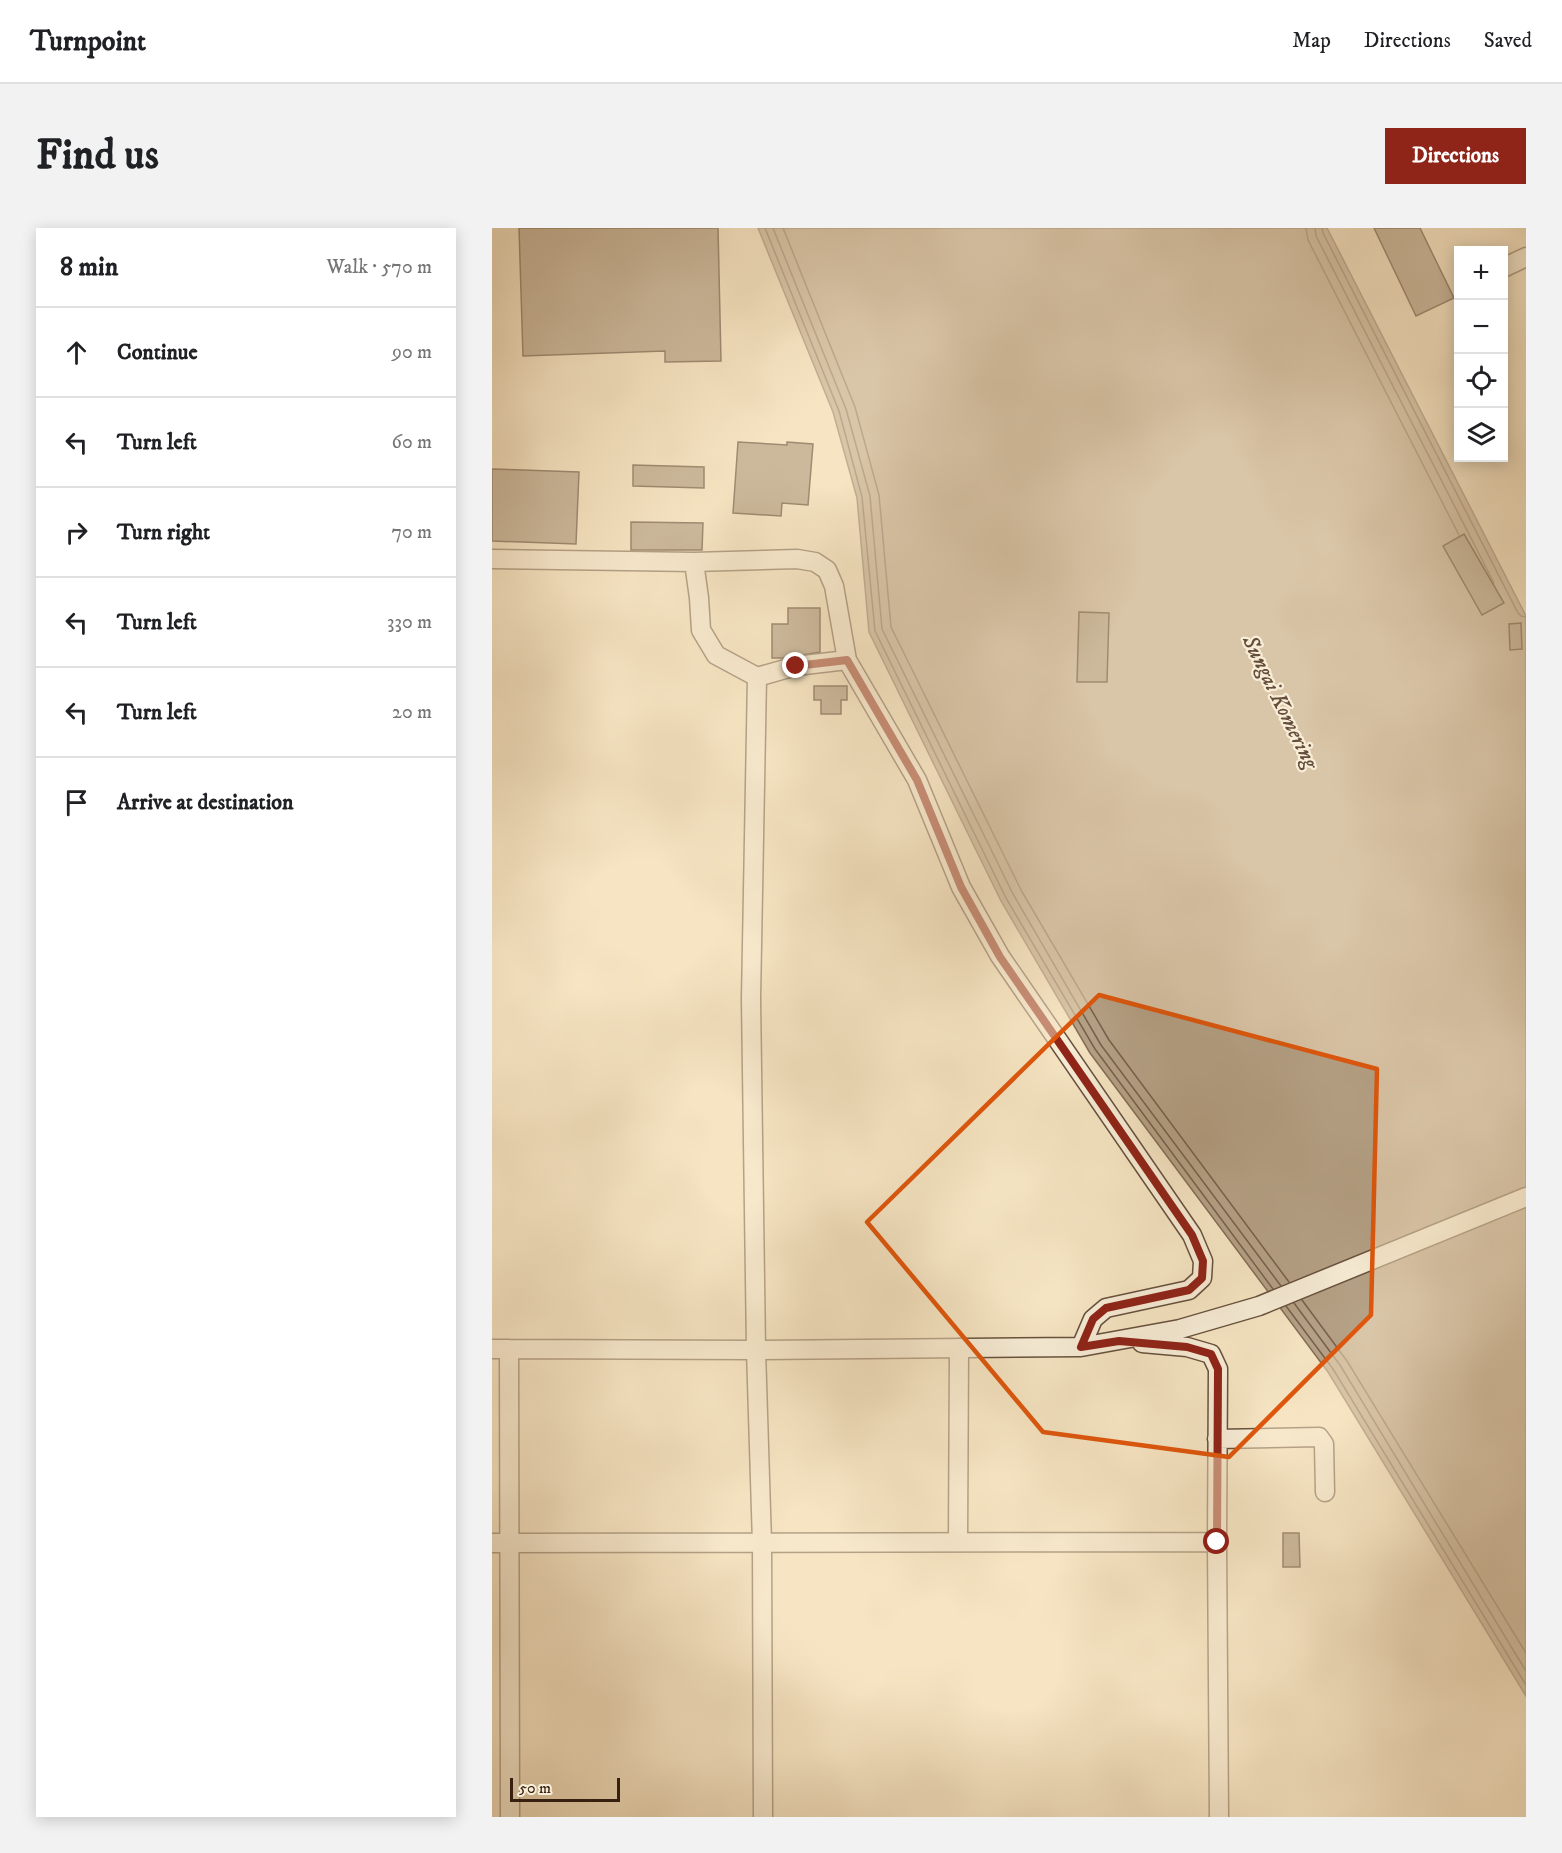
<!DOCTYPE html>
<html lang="en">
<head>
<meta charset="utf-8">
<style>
  body { margin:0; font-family:"IM FELL DW Pica",serif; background:#f2f2f2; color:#202124 }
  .controls { position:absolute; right:18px; top:18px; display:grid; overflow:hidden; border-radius:0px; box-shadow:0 3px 15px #0003 }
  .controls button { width:54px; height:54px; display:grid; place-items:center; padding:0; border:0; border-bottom:2px solid #e0e0e0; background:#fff; color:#202124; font:30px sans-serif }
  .scale { position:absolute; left:18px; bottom:15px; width:110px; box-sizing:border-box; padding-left:6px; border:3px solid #382011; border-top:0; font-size:16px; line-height:21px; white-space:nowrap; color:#382011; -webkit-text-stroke:4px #f8edd7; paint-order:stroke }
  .stop { position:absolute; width:18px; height:18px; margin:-14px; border:4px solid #8f2418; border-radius:50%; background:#fff }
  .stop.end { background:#8f2418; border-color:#fff; box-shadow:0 2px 6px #0008 }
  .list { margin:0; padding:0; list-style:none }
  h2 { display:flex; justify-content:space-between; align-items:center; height:78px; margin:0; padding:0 24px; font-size:26px }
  h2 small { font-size:20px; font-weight:400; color:#757577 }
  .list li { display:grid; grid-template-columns:39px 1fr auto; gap:18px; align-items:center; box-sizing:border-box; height:90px; padding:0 24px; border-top:2px solid #e0e0e0 }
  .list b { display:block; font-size:22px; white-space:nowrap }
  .list em { font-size:20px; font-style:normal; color:#757577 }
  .icon { flex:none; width:33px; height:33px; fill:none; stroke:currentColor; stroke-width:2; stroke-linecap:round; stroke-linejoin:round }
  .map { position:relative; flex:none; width:1034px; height:1589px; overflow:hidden; border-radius:0px }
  header { display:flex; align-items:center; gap:36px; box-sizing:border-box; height:84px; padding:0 30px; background:#fff; border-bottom:2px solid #e0e0e0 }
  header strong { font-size:28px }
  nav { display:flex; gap:33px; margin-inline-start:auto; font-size:21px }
  .intro { display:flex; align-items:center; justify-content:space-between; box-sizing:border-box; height:144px; padding:0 36px }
  h1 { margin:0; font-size:42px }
  .button { padding:15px 27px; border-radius:0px; background:#8f2418; color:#fff; font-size:21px; font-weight:700 }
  main { display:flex; gap:36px; padding:0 36px }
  aside { flex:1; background:#fff; border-radius:0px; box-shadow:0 3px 15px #0003 }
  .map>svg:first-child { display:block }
</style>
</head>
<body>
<header>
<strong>Turnpoint</strong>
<nav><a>Map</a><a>Directions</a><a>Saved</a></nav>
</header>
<div class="intro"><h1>Find us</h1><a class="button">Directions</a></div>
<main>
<aside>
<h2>8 min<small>Walk · 570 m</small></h2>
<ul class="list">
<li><svg class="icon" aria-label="ahead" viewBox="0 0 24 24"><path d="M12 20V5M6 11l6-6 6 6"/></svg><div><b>Continue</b></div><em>90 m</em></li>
<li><svg class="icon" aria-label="left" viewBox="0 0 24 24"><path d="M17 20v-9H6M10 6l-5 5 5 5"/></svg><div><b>Turn left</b></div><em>60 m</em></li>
<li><svg class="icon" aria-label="right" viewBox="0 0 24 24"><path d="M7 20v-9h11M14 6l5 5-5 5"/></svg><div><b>Turn right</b></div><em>70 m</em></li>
<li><svg class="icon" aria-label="left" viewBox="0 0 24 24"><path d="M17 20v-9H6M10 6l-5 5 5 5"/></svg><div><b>Turn left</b></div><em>330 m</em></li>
<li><svg class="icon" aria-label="left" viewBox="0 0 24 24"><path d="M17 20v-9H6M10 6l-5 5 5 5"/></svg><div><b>Turn left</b></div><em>20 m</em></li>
<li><svg class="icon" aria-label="arrive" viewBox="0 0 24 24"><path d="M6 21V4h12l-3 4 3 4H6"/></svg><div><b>Arrive at destination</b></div></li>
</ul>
</aside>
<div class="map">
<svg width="1034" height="1589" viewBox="0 0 1034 1589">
  <rect width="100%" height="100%" fill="#f5e4c2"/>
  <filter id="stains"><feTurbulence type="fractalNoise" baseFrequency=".00333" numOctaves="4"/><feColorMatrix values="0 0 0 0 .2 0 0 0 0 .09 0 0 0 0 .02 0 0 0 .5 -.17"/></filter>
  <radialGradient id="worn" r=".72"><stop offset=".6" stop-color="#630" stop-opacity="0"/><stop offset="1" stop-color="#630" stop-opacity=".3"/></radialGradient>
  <path fill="#b5a186" stroke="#836d57" stroke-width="1.5" d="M266 0H835L1034 388V1468L836 1144 598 825 509 673 377 404 365 270 341 184Z"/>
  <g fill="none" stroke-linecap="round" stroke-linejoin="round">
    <path stroke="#76604c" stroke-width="1.5" d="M273 0 347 183 370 269 383 403 514 670 603 821 781 1061
      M281 0 354 181 378 268 390 401 521 666 609 817 789 1058
      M291 0 363 179 387 267 399 399 529 662 617 812 797 1054
      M814 0 816 12 967 307
      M823 0 824 8 1002 355
      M830 0 831 5 1026 385 1029 388 1034 389
      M810 1072 855 1133 1034 1425
      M802 1075 848 1137 1034 1443
      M794 1078 841 1141 1034 1457"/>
  </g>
  <path fill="#9a866d" stroke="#382011" stroke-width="1.5" d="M27 0H226L229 133 173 134V123L31 128Z
    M882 0H928L962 70 924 88Z
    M246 214 295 217V214L321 216 316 277 290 275 289 288 241 285Z
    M141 237 212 239V260L141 258Z
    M0 241 87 244 84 316 0 313Z
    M139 294 211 295 210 322H139Z
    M972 306 1012 375 990 387 951 318Z
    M296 380H328V424L292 430H280V396H296Z
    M587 384 617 385 615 454H585Z
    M1029 395 1030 421 1018 422 1017 396Z
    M322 458H355V472H349V486H329V472H322Z
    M791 1305H807L808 1339H791Z"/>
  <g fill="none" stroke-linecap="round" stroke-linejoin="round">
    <g stroke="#67513d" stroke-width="21">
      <path id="minor" d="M1011 40 1034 29
        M0 331 202 334 305 331 323 334 335 342 342 358 355 432 425 552 469 659 508 728 700 1007 711 1033 710 1050 697 1062 614 1080 601 1091 589 1119
        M202 334 207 370 209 402 224 427 265 449 259 771 264 1122 270 1315 271 1589
        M265 449 304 438 355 432
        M650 1115 695 1119 719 1126 726 1141 725 1314 727 1589
        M0 1121 264 1122 589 1119 688 1101 767 1078 1034 969
        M17 1121 18 1589
        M725 1211 827 1209 832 1216 833 1264
        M466 1314 467 1120
        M0 1315 725 1314"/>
    </g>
    <use href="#minor" stroke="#f8edd7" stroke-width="18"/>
  </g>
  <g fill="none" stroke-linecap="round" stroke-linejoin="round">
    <path stroke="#8f2418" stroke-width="8" d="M304 438 355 432 425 552 469 659 508 729 700 1007 711 1033 710 1050 697 1062 614 1080 601 1091 589 1119 627 1113 695 1119 719 1126 726 1141 725 1314"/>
  </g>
  <path d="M0 0H1034V1589H0ZM607 767 885 841 879 1087 737 1229 551 1204 375 994Z" fill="#f5e4c2" fill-opacity=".55" fill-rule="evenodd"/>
  <path fill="none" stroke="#df560c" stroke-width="4.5" stroke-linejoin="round" d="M607 767 885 841 879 1087 737 1229 551 1204 375 994Z"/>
  <g text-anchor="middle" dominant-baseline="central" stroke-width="4.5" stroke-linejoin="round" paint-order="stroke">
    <g font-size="22" font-style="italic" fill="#644d3a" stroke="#f8edd7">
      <text transform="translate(788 474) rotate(64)">Sungai Komering</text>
    </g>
  </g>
  <rect width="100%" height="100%" filter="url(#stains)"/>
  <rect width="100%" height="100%" fill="url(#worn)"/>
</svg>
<div class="controls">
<button>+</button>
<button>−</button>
<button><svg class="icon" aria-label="locate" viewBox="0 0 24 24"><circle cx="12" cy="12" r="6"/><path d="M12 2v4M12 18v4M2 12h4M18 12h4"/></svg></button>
<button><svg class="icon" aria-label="layers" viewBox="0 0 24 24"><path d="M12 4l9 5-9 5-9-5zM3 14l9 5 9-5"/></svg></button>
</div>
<div class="scale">50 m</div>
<div class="stop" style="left:725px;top:1314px"></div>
<div class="stop end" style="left:304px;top:438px"></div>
</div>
</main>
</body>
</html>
